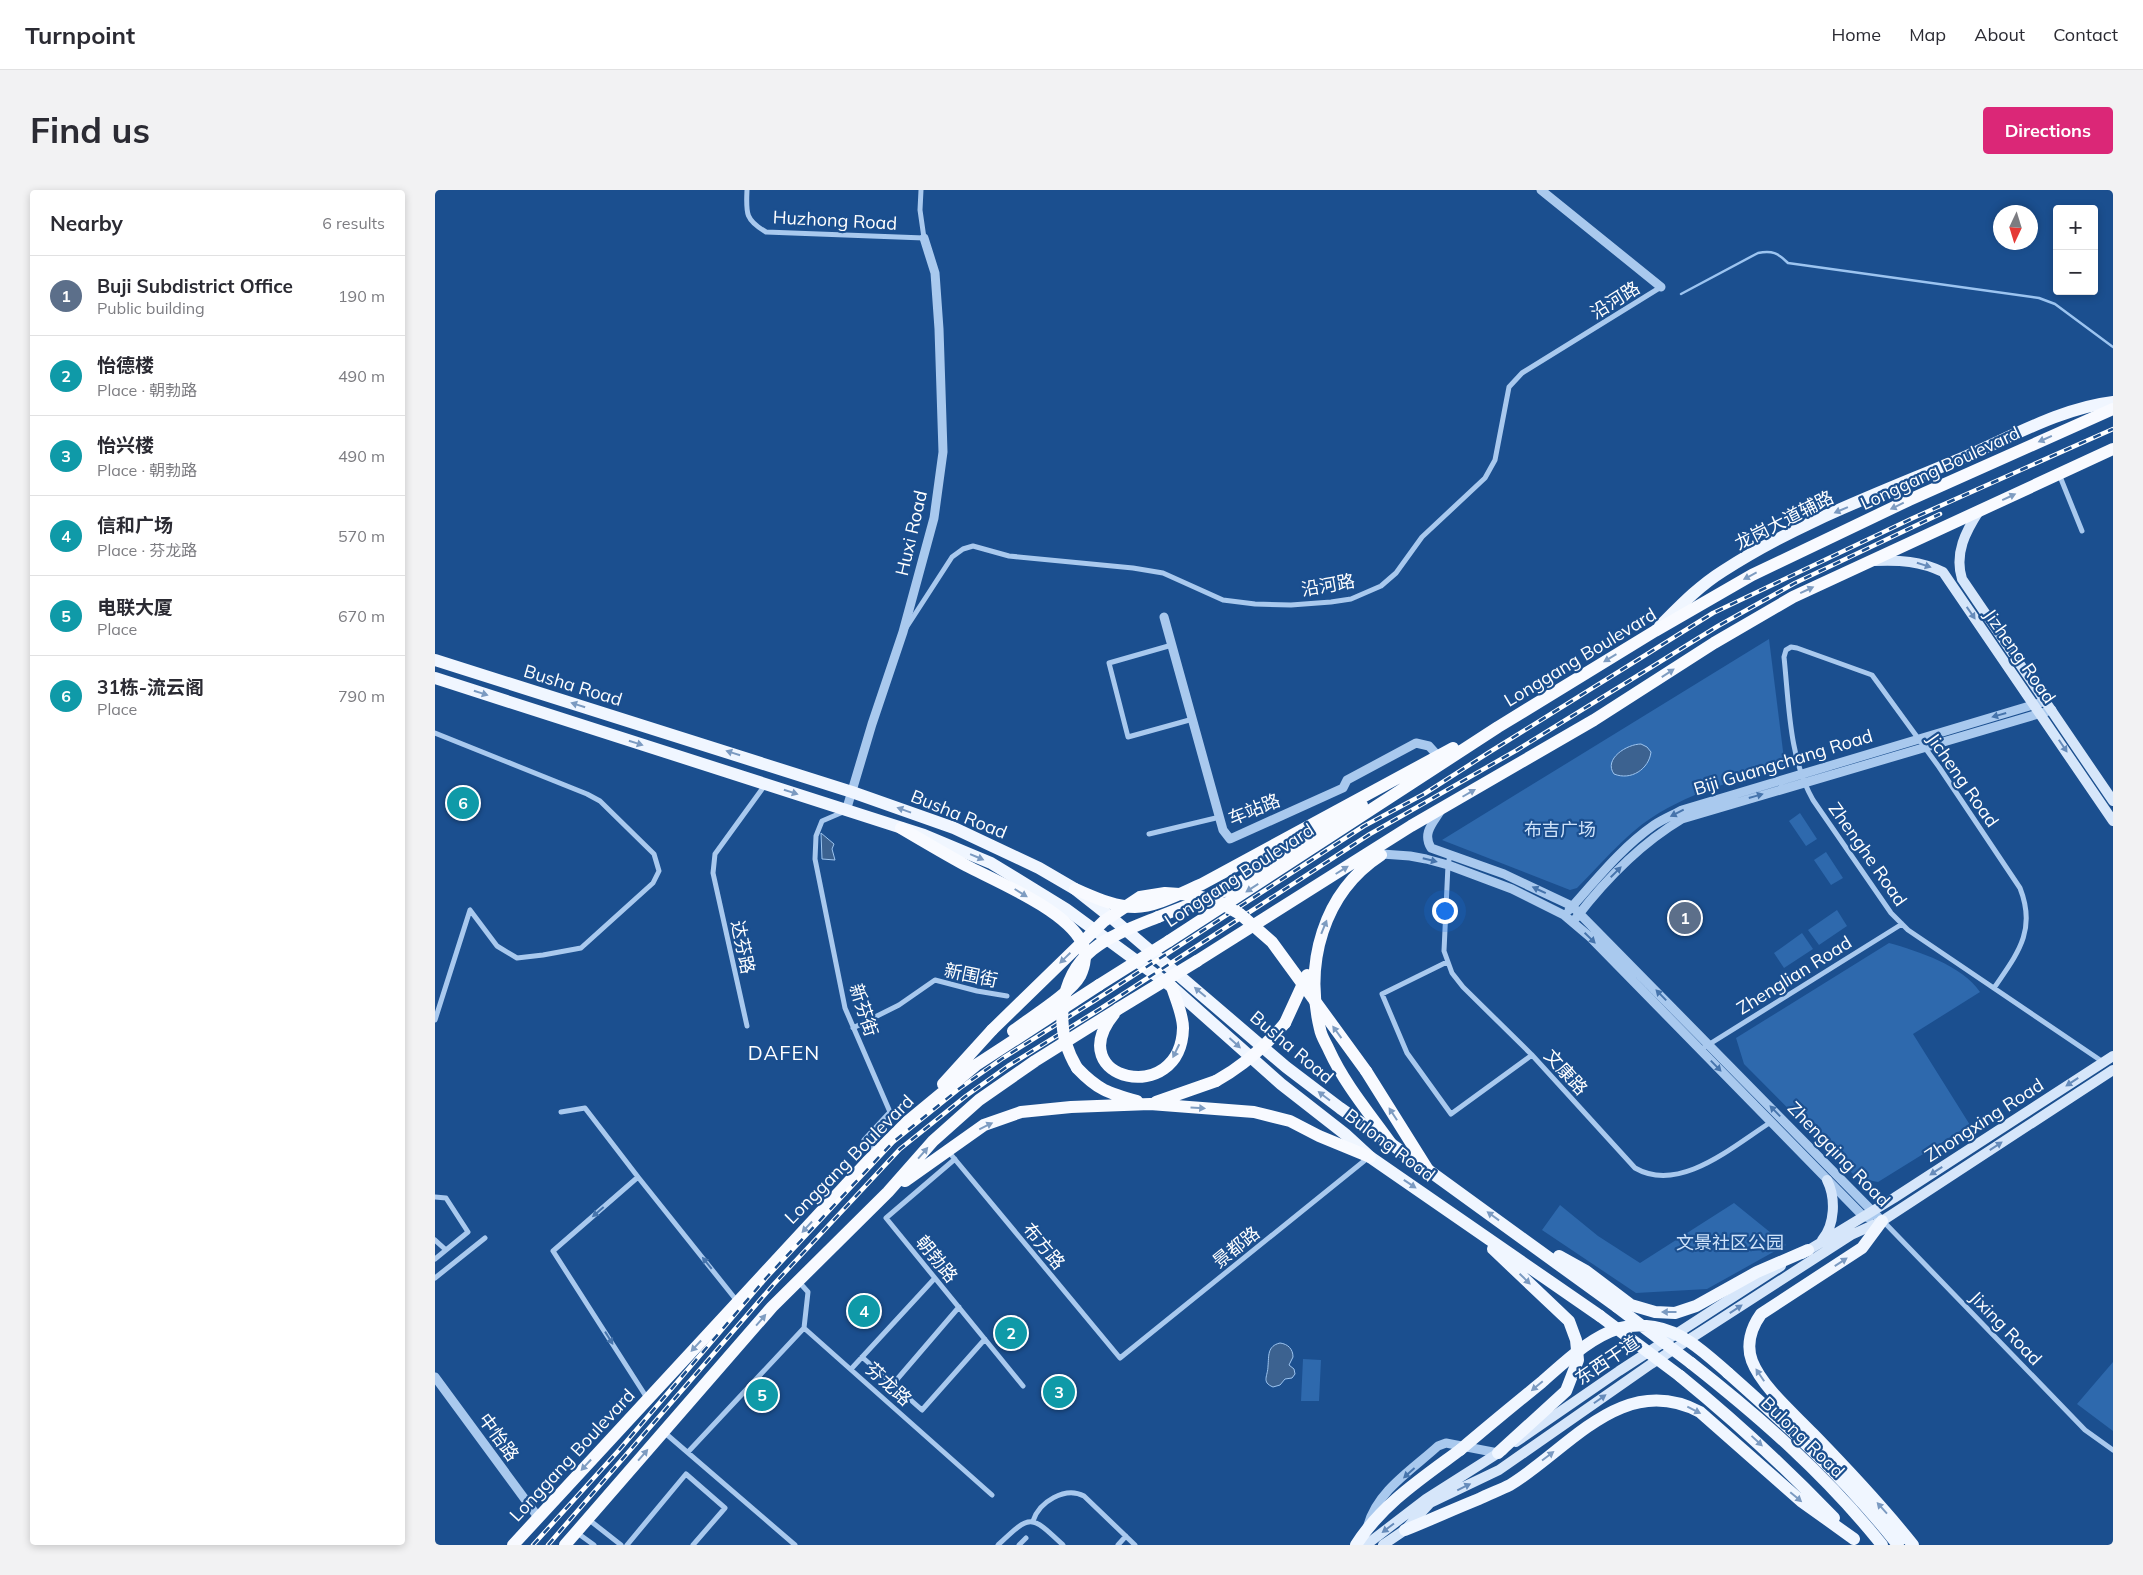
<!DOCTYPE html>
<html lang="en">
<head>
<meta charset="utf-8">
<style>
  body { margin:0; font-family:Mulish,"Noto Sans SC",sans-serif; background:#f2f2f3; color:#2b2b33 }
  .controls { position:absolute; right:15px; top:15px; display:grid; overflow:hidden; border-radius:5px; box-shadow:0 2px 8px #0003 }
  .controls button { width:45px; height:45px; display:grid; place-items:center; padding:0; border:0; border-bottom:1px solid #e1e1e2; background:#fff; color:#2b2b33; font:25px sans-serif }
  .compass { position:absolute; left:1558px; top:15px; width:45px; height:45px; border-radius:50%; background:#fff; box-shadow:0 2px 8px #0003; rotate:184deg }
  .you { position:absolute; left:1009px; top:720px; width:18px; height:18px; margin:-12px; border:4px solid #fff; border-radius:50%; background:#1a73e8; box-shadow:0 0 0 8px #1a73e833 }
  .badge { display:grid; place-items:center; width:32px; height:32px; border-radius:50%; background:#db2777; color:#fff; font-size:16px; font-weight:700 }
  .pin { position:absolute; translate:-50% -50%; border:2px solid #fff; box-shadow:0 1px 5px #0006 }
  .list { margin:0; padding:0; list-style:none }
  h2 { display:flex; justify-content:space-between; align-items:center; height:65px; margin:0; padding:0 20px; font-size:21px }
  h2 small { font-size:16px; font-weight:400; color:#7c7c81 }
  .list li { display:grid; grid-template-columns:32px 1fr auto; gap:15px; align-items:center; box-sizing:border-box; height:80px; padding:0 20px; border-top:1px solid #e1e1e2 }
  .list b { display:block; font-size:19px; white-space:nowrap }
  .list p { margin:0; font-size:16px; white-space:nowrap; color:#7c7c81 }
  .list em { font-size:16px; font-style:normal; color:#7c7c81 }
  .map { position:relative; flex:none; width:1678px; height:1355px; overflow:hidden; border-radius:5px }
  header { display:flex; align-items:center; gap:30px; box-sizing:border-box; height:70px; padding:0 25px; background:#fff; border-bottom:1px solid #e1e1e2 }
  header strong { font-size:24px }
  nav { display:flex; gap:28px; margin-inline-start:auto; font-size:18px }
  .intro { display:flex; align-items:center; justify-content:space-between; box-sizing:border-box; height:120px; padding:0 30px }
  h1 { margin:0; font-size:35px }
  .button { padding:12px 22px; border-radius:5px; background:#db2777; color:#fff; font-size:18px; font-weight:700 }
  main { display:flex; gap:30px; padding:0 30px }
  aside { flex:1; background:#fff; border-radius:5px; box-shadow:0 2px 8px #0003 }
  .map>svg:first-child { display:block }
</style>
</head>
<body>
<header>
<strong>Turnpoint</strong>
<nav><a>Home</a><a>Map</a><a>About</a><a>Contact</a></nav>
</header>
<div class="intro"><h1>Find us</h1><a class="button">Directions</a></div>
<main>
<aside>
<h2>Nearby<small>6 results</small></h2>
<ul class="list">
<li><span class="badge" style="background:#5c6f8a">1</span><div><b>Buji Subdistrict Office</b><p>Public building</p></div><em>190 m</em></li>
<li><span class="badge" style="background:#0f9aa8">2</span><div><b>怡德楼</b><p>Place · 朝勃路</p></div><em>490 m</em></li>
<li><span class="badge" style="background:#0f9aa8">3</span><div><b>怡兴楼</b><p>Place · 朝勃路</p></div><em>490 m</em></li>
<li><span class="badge" style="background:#0f9aa8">4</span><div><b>信和广场</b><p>Place · 芬龙路</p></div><em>570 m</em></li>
<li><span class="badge" style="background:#0f9aa8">5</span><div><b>电联大厦</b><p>Place</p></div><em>670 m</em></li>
<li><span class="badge" style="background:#0f9aa8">6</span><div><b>31栋-流云阁</b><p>Place</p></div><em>790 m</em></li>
</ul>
</aside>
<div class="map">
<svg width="1678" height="1355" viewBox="0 0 1678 1355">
  <rect width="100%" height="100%" fill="#1b4f8f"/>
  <path fill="#2e69ad" d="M1334 449 1350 577C1298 591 1242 605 1199 641 1179 658 1161 679 1142 698L1135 700 1007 650Z
    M1365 623 1382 649 1371 656 1354 631Z
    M1391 662 1408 688 1396 695 1379 670Z
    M1402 720 1412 736 1384 755 1373 740Z
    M1367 743 1378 759 1349 778 1339 763Z
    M1454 753C1483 761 1528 776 1545 802L1478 844 1535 935 1443 992 1422 988 1309 874 1301 848Z
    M1299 1013 1351 1055 1272 1099 1201 1103 1107 1040 1125 1015 1163 1046 1205 1073Z
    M868 1169 886 1170 884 1211H866Z
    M1678 1172V1241L1642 1214Z"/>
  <path fill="#3c6290" stroke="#9cc4f0" d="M1206 554 1212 557 1216 562C1214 579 1196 591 1179 584 1168 569 1192 554 1206 554Z
    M386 643 399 654 397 659 400 670 387 669Z
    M845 1153C853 1154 858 1159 858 1167L854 1175 859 1179 860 1184 857 1188 850 1189 845 1195 838 1197C826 1192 833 1186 833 1176 834 1166 832 1156 845 1153Z"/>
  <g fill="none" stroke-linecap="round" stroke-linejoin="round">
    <path stroke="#9cc4f0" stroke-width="2.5" d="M1246 104 1323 63C1337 60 1343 63 1353 73L1604 108 1620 114 1678 157"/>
    <path stroke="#a9c9ee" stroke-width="5" d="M312 0C311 23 310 30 331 42L489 48 485 20 486 0
      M1624 284 1647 341
      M471 438 517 367 528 359 538 356 574 366 698 378 728 383 788 410 820 414 856 415 896 412 916 409 946 396 961 383 987 347 1050 288 1060 270 1074 197 1087 183 1226 97
      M737 455 674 473 693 547 758 529
      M0 543 152 604 165 611 219 664 224 681 218 693 146 758 108 765 82 768 62 756 35 720 0 830
      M408 622 387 631 381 646 380 669 410 818 455 922 429 950 442 962
      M714 644 785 627
      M1015 665 1013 675 1009 761 1017 783 1028 797 1097 865 1200 978C1245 1004 1298 956 1336 932
      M1012 772 947 804 972 863 1016 924 1097 865
      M1559 798C1582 764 1602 741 1585 698L1504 577 1437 485 1362 458 1356 457 1351 460 1349 467C1354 514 1354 568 1378 610L1456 723 1473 740 1668 872
      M312 836 278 683 280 664 330 595
      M418 838 464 815 500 790 542 801 572 806
      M1265 860 1467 734
      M126 922 150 918 203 987
      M513 961 685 1168 934 967
      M520 969 451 1028 588 1196
      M0 1007 11 1008 33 1042 0 1069
      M1448 1031 1650 1240 1678 1260
      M0 1050 11 1060
      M0 1088 50 1048
      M364 1092 373 1102 369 1138 557 1305
      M427 1167 487 1220 550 1149
      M417 1178 500 1088
      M458 1194 524 1117
      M212 1208 118 1061 203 987 302 1111
      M230 1243 360 1355
      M253 1262 369 1138
      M153 1329 186 1355
      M598 1331C604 1312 630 1296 649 1306L700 1355
      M141 1342 159 1355
      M192 1355 251 1284 290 1318 258 1355
      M563 1355C596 1324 595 1324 628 1355
      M584 1355 591 1348
      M683 1355 691 1346"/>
    <path stroke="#a9c9ee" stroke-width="9" d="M1106 0 1226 97
      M729 427 788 640 795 649 908 598 912 590 981 553 994 556 1003 566
      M1006 620C998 633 987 643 996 658L1069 684 1137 716 1447 1031
      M411 621 437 534 468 442 499 328 508 262 504 139 500 83 489 48
      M947 664 975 666 991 669 1013 675 1077 699 1129 725 1155 747 1428 1026 1434 1028
      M1134 720C1161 690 1186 658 1219 635 1228 629 1238 625 1247 620L1611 511
      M1141 728C1171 689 1205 654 1247 629L1617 520
      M0 1187 103 1327
      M933 1335C942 1301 978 1279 1003 1256L1011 1253 1063 1263"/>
    <path stroke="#d6e6fa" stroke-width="10" d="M1544 321C1531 341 1519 363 1527 389L1678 611
      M1440 371C1465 370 1485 371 1508 382L1678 631
      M1387 1050C1400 1035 1401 1008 1392 990
      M1367 1064 1459 1008 1678 866
      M1081 1252 1184 1181 1346 1076
      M931 1355 991 1309 1068 1260
      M948 1355 970 1340 995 1313 1064 1280 1216 1174 1416 1045 1447 1031 1678 880"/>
    <path stroke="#f0f6ff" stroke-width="12" d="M1225 436C1245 416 1264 396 1288 381 1363 332 1450 301 1532 266 1578 246 1627 218 1678 212
      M0 470 417 602 519 638 604 678 640 699 678 729 851 877 905 918 993 980 1182 1117
      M0 488 489 645 556 673 631 719 737 797 846 894 910 944 935 967 1165 1126
      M1447 1031 1427 1058 1326 1124C1316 1138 1311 1155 1317 1171 1327 1197 1359 1224 1378 1244 1413 1280 1447 1316 1478 1355
      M1058 1059 1134 1131 1141 1150 1143 1170 1131 1201 1063 1263
      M1124 1066 1151 1081 1196 1115 1220 1122 1240 1123 1261 1116 1322 1082 1373 1060
      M1256 1173C1326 1228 1391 1285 1447 1355
      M1293 1183C1355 1238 1411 1289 1463 1355
      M1245 1186C1299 1230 1350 1277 1399 1328
      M970 1340C995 1330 1019 1319 1044 1309 1054 1304 1065 1300 1075 1295 1134 1259 1188 1181 1265 1222L1366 1311 1419 1349
      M921 1355C946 1315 987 1288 1025 1260"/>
    <path stroke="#f8faff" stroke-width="12" d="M466 638C488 651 510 664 532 676 563 692 632 721 647 753 652 763 650 776 645 786 636 803 595 828 578 841
      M946 665C888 703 869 773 885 839 886 846 891 853 894 860 910 895 935 924 957 955
      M640 699C659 707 679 717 700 717 721 717 748 702 767 694L1018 558
      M723 727 787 702 835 676 927 615
      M734 751 1063 537 1220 441 1317 385 1474 310 1678 219
      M762 771 976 636 1159 530 1279 453 1358 407 1678 259
      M679 824C625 890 746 918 748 838 748 825 741 810 737 797
      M850 833 872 785
      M642 878C663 900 673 903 702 911
      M931 881 993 980
      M508 894 557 840
      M721 912 781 891
      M470 991 549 935 586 922 636 917 715 914 819 922 855 931 884 946 935 967
      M78 1355 432 972 472 932 541 875 664 795
      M130 1355 337 1117 453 1002 498 951 544 910 600 871 683 819"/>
    <g stroke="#fff" stroke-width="4.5">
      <path id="rail" d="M98 1355 185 1259 331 1088 458 952 525 898 568 868 659 811 929 636 989 604 1053 563 1278 423 1478 328 1678 239
        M113 1355 339 1094 465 959 531 906 573 876 665 819 935 644 1082 560 1283 436 1360 393 1505 324"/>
    </g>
    <use href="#rail" stroke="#1b4f8f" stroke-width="2.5" stroke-dasharray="8" stroke-linecap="butt"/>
    <path stroke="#f0f6ff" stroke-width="12" d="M1182 1117 1256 1173
      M1165 1126 1245 1186
      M1025 1260C1052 1237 1080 1214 1107 1192 1130 1172 1155 1147 1185 1138 1196 1135 1208 1135 1219 1137 1249 1142 1271 1164 1293 1183"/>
    <path stroke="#f8faff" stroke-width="12" d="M664 795 734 751
      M683 819 762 771
      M557 840 669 731 705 707 730 703 759 705 782 711 805 724 837 752 931 881
      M642 878C630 858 625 839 628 816 635 759 676 746 723 727
      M781 891C808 876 830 857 850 833"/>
  </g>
  <defs><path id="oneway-solid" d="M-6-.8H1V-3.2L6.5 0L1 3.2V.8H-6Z" transform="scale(1.25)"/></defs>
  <g fill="#7e9cc1">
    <use href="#oneway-solid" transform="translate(1610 249) rotate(156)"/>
    <use href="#oneway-solid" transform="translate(1574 307) rotate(-25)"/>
    <use href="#oneway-solid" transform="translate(1462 316) rotate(154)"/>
    <use href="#oneway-solid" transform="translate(1315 386) rotate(152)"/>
    <use href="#oneway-solid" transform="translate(1372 400) rotate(-25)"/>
    <use href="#oneway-solid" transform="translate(1175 468) rotate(149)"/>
    <use href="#oneway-solid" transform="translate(1233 483) rotate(-33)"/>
    <use href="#oneway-solid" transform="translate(1034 603) rotate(-30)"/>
    <use href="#oneway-solid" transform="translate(907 680) rotate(-32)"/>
    <use href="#oneway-solid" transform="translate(817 698) rotate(147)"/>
    <use href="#oneway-solid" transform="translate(586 703) rotate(32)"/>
    <use href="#oneway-solid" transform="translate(889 737) rotate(-68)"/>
    <use href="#oneway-solid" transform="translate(630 768) rotate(136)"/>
    <use href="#oneway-solid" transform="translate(902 842) rotate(-126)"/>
    <use href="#oneway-solid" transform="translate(741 861) rotate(116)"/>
    <use href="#oneway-solid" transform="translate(763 918) rotate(4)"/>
    <use href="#oneway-solid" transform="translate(958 924) rotate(-123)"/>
    <use href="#oneway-solid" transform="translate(551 936) rotate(-26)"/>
    <use href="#oneway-solid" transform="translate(488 963) rotate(-49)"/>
    <use href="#oneway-solid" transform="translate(372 1037) rotate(133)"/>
    <use href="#oneway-solid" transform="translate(326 1130) rotate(-49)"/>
    <use href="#oneway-solid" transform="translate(261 1156) rotate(133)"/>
    <use href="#oneway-solid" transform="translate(208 1265) rotate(-49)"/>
    <use href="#oneway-solid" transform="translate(151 1275) rotate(133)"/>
  </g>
  <g fill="#7b9ac1">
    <use href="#oneway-solid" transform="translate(1406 320) rotate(157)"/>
    <use href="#oneway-solid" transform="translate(46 503) rotate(18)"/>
    <use href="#oneway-solid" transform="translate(143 515) rotate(-163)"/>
    <use href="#oneway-solid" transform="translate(201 553) rotate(18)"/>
    <use href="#oneway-solid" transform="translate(298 563) rotate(-162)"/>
    <use href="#oneway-solid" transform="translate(356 602) rotate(18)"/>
    <use href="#oneway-solid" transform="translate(469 620) rotate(-160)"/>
    <use href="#oneway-solid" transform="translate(542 667) rotate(23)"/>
    <use href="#oneway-solid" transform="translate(765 802) rotate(-140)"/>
    <use href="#oneway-solid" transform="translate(800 853) rotate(42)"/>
    <use href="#oneway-solid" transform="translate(889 906) rotate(-143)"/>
    <use href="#oneway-solid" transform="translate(975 994) rotate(34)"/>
    <use href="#oneway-solid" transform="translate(1058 1026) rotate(-144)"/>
    <use href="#oneway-solid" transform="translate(1406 1072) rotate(-33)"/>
    <use href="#oneway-solid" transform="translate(1090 1089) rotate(44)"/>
    <use href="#oneway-solid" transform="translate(1234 1122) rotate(180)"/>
    <use href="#oneway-solid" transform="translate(1325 1185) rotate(-124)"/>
    <use href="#oneway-solid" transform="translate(1102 1196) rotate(140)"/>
    <use href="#oneway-solid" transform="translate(1259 1220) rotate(27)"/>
    <use href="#oneway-solid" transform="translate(1322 1251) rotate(43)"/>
    <use href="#oneway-solid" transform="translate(1113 1266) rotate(-37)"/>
    <use href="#oneway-solid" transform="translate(1361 1307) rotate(40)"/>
    <use href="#oneway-solid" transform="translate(1447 1318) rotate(-132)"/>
  </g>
  <g fill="#668bba">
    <use href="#oneway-solid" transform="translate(1489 375) rotate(18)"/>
    <use href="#oneway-solid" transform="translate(1536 423) rotate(55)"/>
    <use href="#oneway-solid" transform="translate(1628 556) rotate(56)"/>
    <use href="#oneway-solid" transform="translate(1637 892) rotate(147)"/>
    <use href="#oneway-solid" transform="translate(1561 956) rotate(-33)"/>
    <use href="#oneway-solid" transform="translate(1501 981) rotate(147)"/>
    <use href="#oneway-solid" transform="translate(1301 1119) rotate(-33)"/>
    <use href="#oneway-solid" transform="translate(1165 1209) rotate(-35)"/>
    <use href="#oneway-solid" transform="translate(1029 1297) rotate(-26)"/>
    <use href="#oneway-solid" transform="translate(953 1338) rotate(143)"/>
  </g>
  <g fill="#4674ac">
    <use href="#oneway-solid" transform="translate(1564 525) rotate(164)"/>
    <use href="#oneway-solid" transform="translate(1321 606) rotate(-16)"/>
    <use href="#oneway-solid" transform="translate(1242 623) rotate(153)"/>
    <use href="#oneway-solid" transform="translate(995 670) rotate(14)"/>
    <use href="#oneway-solid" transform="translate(1181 682) rotate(-45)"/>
    <use href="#oneway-solid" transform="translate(1104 700) rotate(-155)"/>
    <use href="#oneway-solid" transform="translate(1155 748) rotate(44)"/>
    <use href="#oneway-solid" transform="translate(1226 805) rotate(-134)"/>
    <use href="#oneway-solid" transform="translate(1281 876) rotate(46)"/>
    <use href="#oneway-solid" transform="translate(1340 921) rotate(-134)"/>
    <use href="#oneway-solid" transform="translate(163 1022) rotate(139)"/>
    <use href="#oneway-solid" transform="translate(272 1073) rotate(-129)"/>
    <use href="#oneway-solid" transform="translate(174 1148) rotate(58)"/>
    <use href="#oneway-solid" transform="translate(974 1283) rotate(138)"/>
  </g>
  <g text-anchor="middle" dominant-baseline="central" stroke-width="4.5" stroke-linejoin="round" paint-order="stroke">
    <g font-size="18" fill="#fff" stroke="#1b4f8f">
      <text transform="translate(400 30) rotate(3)">Huzhong Road</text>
      <text transform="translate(1180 110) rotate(-32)">沿河路</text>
      <text transform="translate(1505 278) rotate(-25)">Longgang Boulevard</text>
      <text transform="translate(1349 330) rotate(-27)">龙岗大道辅路</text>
      <text transform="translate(476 343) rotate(-77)">Huxi Road</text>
      <text transform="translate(893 395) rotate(-10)">沿河路</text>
      <text transform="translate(1585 466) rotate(55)">Jizheng Road</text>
      <text transform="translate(1145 467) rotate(-31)">Longgang Boulevard</text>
      <text transform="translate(138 495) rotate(17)">Busha Road</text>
      <text transform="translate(1348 572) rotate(-17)">Biji Guangchang Road</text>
      <text transform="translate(1528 590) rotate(55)">Jicheng Road</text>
      <text transform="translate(819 619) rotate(-22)">车站路</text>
      <text transform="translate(524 624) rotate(22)">Busha Road</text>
      <text transform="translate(1433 664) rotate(55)">Zhenghe Road</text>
      <text transform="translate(804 685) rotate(-33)">Longgang Boulevard</text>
      <text transform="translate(308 757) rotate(78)">达芬路</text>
      <text transform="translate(536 785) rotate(12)">新围街</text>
      <text transform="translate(1359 785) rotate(-32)">Zhenglian Road</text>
      <text transform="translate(429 820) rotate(72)">新芬街</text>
      <text transform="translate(857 857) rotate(40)">Busha Road</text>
      <text transform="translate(1131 882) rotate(48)">文康路</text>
      <text transform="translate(1549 930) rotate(-33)">Zhongxing Road</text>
      <text transform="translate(955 955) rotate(37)">Bulong Road</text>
      <text transform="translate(1404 964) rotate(46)">Zhengqing Road</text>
      <text transform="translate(414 969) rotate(-45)">Longgang Boulevard</text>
      <text transform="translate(609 1056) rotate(50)">布方路</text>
      <text transform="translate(801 1057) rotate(-39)">景都路</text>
      <text transform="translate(502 1069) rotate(51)">朝勃路</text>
      <text transform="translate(1571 1138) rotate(46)">Jixing Road</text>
      <text transform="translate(1172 1170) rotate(-34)">东西干道</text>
      <text transform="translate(454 1194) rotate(42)">芬龙路</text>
      <text transform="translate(64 1247) rotate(54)">中怡路</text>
      <text transform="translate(1368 1247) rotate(44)">Bulong Road</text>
      <text transform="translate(137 1265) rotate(-47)">Longgang Boulevard</text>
    </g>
    <g font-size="18" fill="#cfe3fa" stroke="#1b4f8f">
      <text x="1125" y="639">布吉广场</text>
      <text x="1295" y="1052">文景社区公园</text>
    </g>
    <g font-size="20" letter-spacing="1" fill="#fff" stroke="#1b4f8f">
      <text x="349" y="862">DAFEN</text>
    </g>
  </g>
</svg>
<div class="controls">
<button>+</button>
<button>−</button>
</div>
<svg class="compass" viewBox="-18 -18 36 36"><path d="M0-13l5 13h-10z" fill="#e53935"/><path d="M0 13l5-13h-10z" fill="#7c7c81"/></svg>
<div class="you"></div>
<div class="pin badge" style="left:1250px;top:728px;background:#5c6f8a">1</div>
<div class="pin badge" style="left:576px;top:1143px;background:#0f9aa8">2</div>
<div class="pin badge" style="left:624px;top:1202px;background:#0f9aa8">3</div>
<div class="pin badge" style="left:429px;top:1121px;background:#0f9aa8">4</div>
<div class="pin badge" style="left:327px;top:1205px;background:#0f9aa8">5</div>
<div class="pin badge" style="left:28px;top:613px;background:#0f9aa8">6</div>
</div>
</main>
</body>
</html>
